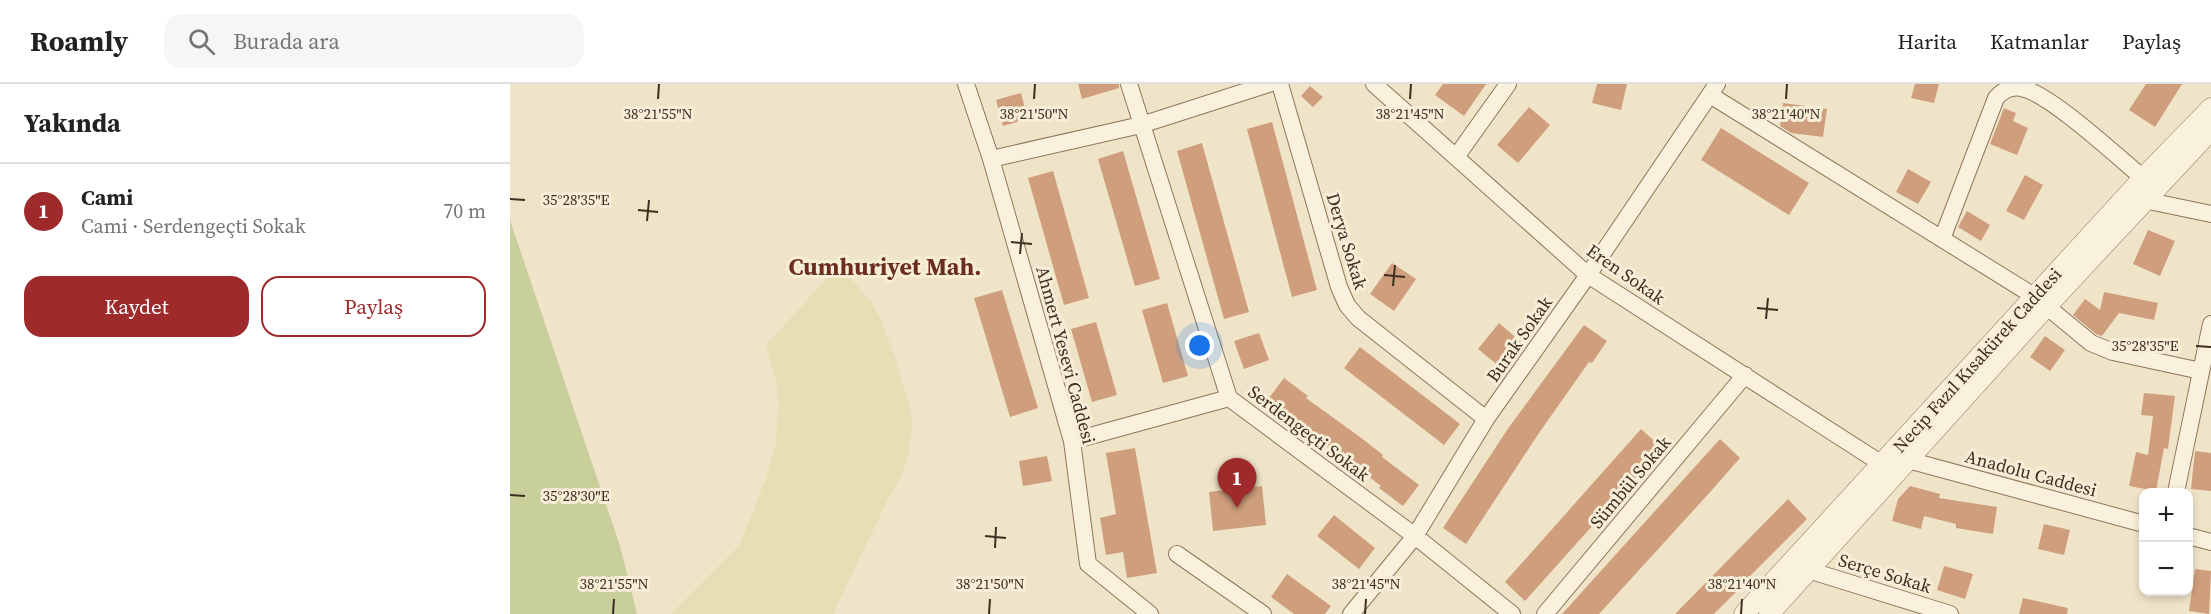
<!DOCTYPE html>
<html lang="tr">
<head>
<meta charset="utf-8">
<style>
  body { margin:0; font-family:"Source Serif 4",serif; background:#f6f6f6; color:#222 }
  .controls { position:absolute; right:18px; bottom:18px; display:grid; overflow:hidden; border-radius:12px; box-shadow:0 3px 9px #0003 }
  .controls button { width:54px; height:54px; display:grid; place-items:center; padding:0; border:0; border-bottom:2px solid #e0e0e0; background:#fff; color:#222; font:30px sans-serif }
  .you { position:absolute; left:690px; top:262px; width:21px; height:21px; margin:-15px; border:4px solid #fff; border-radius:50%; background:#1a73e8; box-shadow:0 0 0 9px #1a73e833 }
  .badge { display:grid; place-items:center; width:39px; height:39px; border-radius:50%; background:#9e2a2b; color:#fff; font-size:20px; font-weight:700 }
  .pin { position:absolute; translate:-50% -50px; filter:drop-shadow(0 2px 3px #0008) }
  .pin::after { content:''; position:absolute; top:32px; width:21px; height:18px; background:inherit; clip-path:polygon(0 0,100% 0,50% 100%) }
  .list { margin:0; padding:0; list-style:none }
  h2 { display:flex; justify-content:space-between; align-items:center; height:78px; margin:0; padding:0 24px; font-size:26px }
  h2 small { font-size:20px; font-weight:400; color:#767676 }
  .list li { display:grid; grid-template-columns:39px 1fr auto; gap:18px; align-items:center; box-sizing:border-box; height:96px; padding:0 24px; border-top:2px solid #e0e0e0 }
  .list b { display:block; font-size:22px; white-space:nowrap }
  .list p { margin:0; font-size:20px; white-space:nowrap; color:#767676 }
  .list em { font-size:20px; font-style:normal; color:#767676 }
  .actions { display:flex; gap:12px; padding:18px 24px }
  .actions a { flex:1; padding:14px 0; border:2px solid #9e2a2b; border-radius:18px; text-align:center; font-size:21px; color:#9e2a2b }
  .actions .main { background:#9e2a2b; color:#fff }
  .icon { flex:none; width:33px; height:33px; fill:none; stroke:currentColor; stroke-width:2; stroke-linecap:round; stroke-linejoin:round }
  .map { position:relative; flex:none; width:1701px; height:530px; overflow:hidden }
  header { display:flex; align-items:center; gap:36px; box-sizing:border-box; height:84px; padding:0 30px; background:#fff; border-bottom:2px solid #e0e0e0 }
  header strong { font-size:28px }
  nav { display:flex; gap:33px; margin-inline-start:auto; font-size:21px }
  .search { width:420px; height:54px; background:#f6f6f6; display:flex; align-items:center; gap:15px; box-sizing:border-box; padding:0 21px; border-radius:18px; color:#767676; font-size:22px }
  main { display:flex }
  aside { flex:1; background:#fff }
  .map>svg:first-child { display:block }
</style>
</head>
<body>
<header>
<strong>Roamly</strong>
<div class="search"><svg class="icon" aria-label="search" viewBox="0 0 24 24"><circle cx="10" cy="10" r="6"/><path d="M15 15l6 6"/></svg>Burada ara</div>
<nav><a>Harita</a><a>Katmanlar</a><a>Paylaş</a></nav>
</header>
<main>
<aside>
<h2>Yakında<small></small></h2>
<ul class="list">
<li><span class="badge">1</span><div><b>Cami</b><p>Cami · Serdengeçti Sokak</p></div><em>70 m</em></li>
</ul>
<div class="actions"><a class="main">Kaydet</a><a>Paylaş</a></div>
</aside>
<div class="map">
<svg width="1701" height="530" viewBox="0 0 1701 530">
  <rect width="100%" height="100%" fill="#f0e4c8"/>
  <path fill="#e6deb5" d="M327 183 340 193 361 218 370 233 387 279 400 324 402 339 399 369 391 393 378 415 323 530H161L229 462 256 394 266 359 268 322 267 301 256 261Z"/>
  <path fill="#c9cf9b" d="M0 136 110 462 127 530H0Z"/>
  <path fill="#cf9f7d" d="M568 0H609V4L572 15Z
    M933 0H976L954 32 925 11Z
    M1087 0H1117L1111 26 1082 19Z
    M1405 0H1429L1424 19 1401 14Z
    M1636 0H1672L1645 43 1619 26Z
    M800 2 813 13 803 23 791 12Z
    M511 9 518 35 493 42 486 16Z
    M1273 19 1317 25 1313 53 1281 49 1270 42Z
    M1019 23 1040 41 1008 79 987 61Z
    M1494 24 1506 29 1503 37 1518 44 1507 71 1480 60Z
    M762 38 807 206 782 213 737 45Z
    M1211 44 1299 99 1279 131 1191 76Z
    M692 59 739 228 714 235 667 67Z
    M613 67 650 195 625 202 588 75Z
    M1398 85 1421 98 1408 120 1386 108Z
    M543 87 579 214 554 221 518 94Z
    M1515 91 1533 101 1514 136 1496 127Z
    M1457 127 1480 141 1471 157 1448 143Z
    M1638 146 1665 157 1650 192 1623 180Z
    M882 179 906 195 884 227 860 210Z
    M492 206 528 324 500 333 464 214Z
    M1594 208 1648 219 1644 236 1609 229 1592 252 1586 250 1563 231 1575 215 1590 226Z
    M657 219 678 292 653 299 632 226Z
    M586 238 607 311 582 318 561 245Z
    M989 239 1011 258 990 283 968 265Z
    M1074 241 1097 257 1082 279 1079 278 1029 349 956 460 933 444 997 346Z
    M749 249 759 276 734 285 724 257Z
    M1535 252 1555 266 1540 287 1520 273Z
    M850 263 950 340 934 361 834 284Z
    M774 294 798 312 796 314 850 353 873 371 872 373 909 401 893 422 869 404 871 402 819 362 818 363 758 315Z
    M1634 309 1665 312 1658 365 1654 364 1646 407 1619 402 1626 368 1638 371 1643 332 1631 331Z
    M1131 345 1152 364 1015 517 995 498Z
    M1210 355 1230 374 1202 406 1089 530H1052Z
    M625 364 647 489 617 494 613 468 596 471 590 434 606 430 596 369Z
    M1685 367 1701 369V407L1681 405Z
    M537 372 542 397 513 402 509 377Z
    M752 402 756 441 703 447 699 408Z
    M1400 402 1430 410 1429 414 1487 423 1483 450 1446 444V440L1414 432 1411 445 1382 437 1388 415Z
    M1278 415 1297 435 1230 502 1231 503 1204 530H1165Z
    M824 431 865 464 849 485 807 452Z
    M1534 440 1560 446 1554 471 1528 465Z
    M1434 482 1463 490 1455 515 1427 506Z
    M1685 485 1701 487 1699 530 1679 527Z
    M777 490 821 522 815 530H784L761 513Z
    M1513 514 1558 524 1557 530H1509Z"/>
  <g fill="none" stroke-linecap="round" stroke-linejoin="round">
    <g stroke="#8d765c" stroke-width="18">
      <path id="minor" d="M456 0 481 75 562 357 578 480 640 530
        M619 0 719 314 905 452 1002 530
        M770 0 829 203 837 221 848 234 976 335
        M864 0 1078 191 1372 380
        M1200 11 1524 212 1581 259 1603 268 1691 287
        M946 73 998 0
        M481 75 631 41 759 0
        M1634 116 1701 130
        M1432 155 1486 14C1493 6 1501 2 1511 4 1538 8 1608 73 1633 94
        M562 357 719 314
        M1398 376 1634 440
        M1666 408 1701 240
        M1678 452 1701 458
        M667 470 753 530
        M1298 486 1440 530
        M841 530 905 452 976 335 1078 191 1207 0
        M1035 530 1235 291"/>
    </g>
    <g stroke="#8d765c" stroke-width="21">
      <path id="tertiary" d="M1234 530 1633 94 1701 24
        M1259 530 1536 223 1701 46"/>
    </g>
    <use href="#minor" stroke="#faf1dc" stroke-width="16"/>
    <use href="#tertiary" stroke="#faf1dc" stroke-width="20"/>
  </g>
  <path fill="none" stroke="#3d2e20" stroke-width="2" d="M148 15 149 0M524 15 525 0M900 15 901 0M1276 15 1277 0M0 115 15 116M128 126 148 128M137 137 139 116M501 158 522 160M510 170 512 149M874 191 895 193M883 202 885 181M1247 224 1268 226M1256 235 1258 214M1686 262 1701 263M0 411 15 412M475 452 496 454M485 464 486 443M103 530 104 515M479 530 480 515M855 530 856 515M1231 530 1232 515"/>
  <g text-anchor="middle" dominant-baseline="central" stroke-width="6" stroke-linejoin="round" paint-order="stroke">
    <g font-size="18" fill="#3d2e20" stroke="#f7eed8">
      <text transform="translate(837 157) rotate(73)">Derya Sokak</text>
      <text transform="translate(1116 190) rotate(35)">Eren Sokak</text>
      <text transform="translate(1009 255) rotate(-55)">Burak Sokak</text>
      <text transform="translate(556 271) rotate(75)">Ahmert Yesevi Caddesi</text>
      <text transform="translate(1467 276) rotate(-48)">Necip Fazıl Kısakürek Caddesi</text>
      <text transform="translate(799 349) rotate(37)">Serdengeçti Sokak</text>
      <text transform="translate(1521 389) rotate(15)">Anadolu Caddesi</text>
      <text transform="translate(1120 398) rotate(-50)">Sümbül Sokak</text>
      <text transform="translate(1375 489) rotate(17)">Serçe Sokak</text>
    </g>
    <g font-size="24" font-weight="bold" fill="#6b2e1e" stroke="#f7eed8">
      <text x="375" y="182">Cumhuriyet Mah.</text>
    </g>
  </g>
  <g font-size="15" text-anchor="middle" fill="#3d2e20" stroke="#f7eed8" stroke-width="6" stroke-linejoin="round" paint-order="stroke">
    <text x="148" y="35">38°21'55"N</text>
    <text x="524" y="35">38°21'50"N</text>
    <text x="900" y="35">38°21'45"N</text>
    <text x="1276" y="35">38°21'40"N</text>
    <text x="66" y="121">35°28'35"E</text>
    <text x="1635" y="267">35°28'35"E</text>
    <text x="66" y="417">35°28'30"E</text>
    <text x="104" y="505">38°21'55"N</text>
    <text x="480" y="505">38°21'50"N</text>
    <text x="856" y="505">38°21'45"N</text>
    <text x="1232" y="505">38°21'40"N</text>
  </g>
</svg>
<div class="controls">
<button>+</button>
<button>−</button>
</div>
<div class="you"></div>
<div class="pin badge" style="left:727px;top:424px">1</div>
</div>
</main>
</body>
</html>
